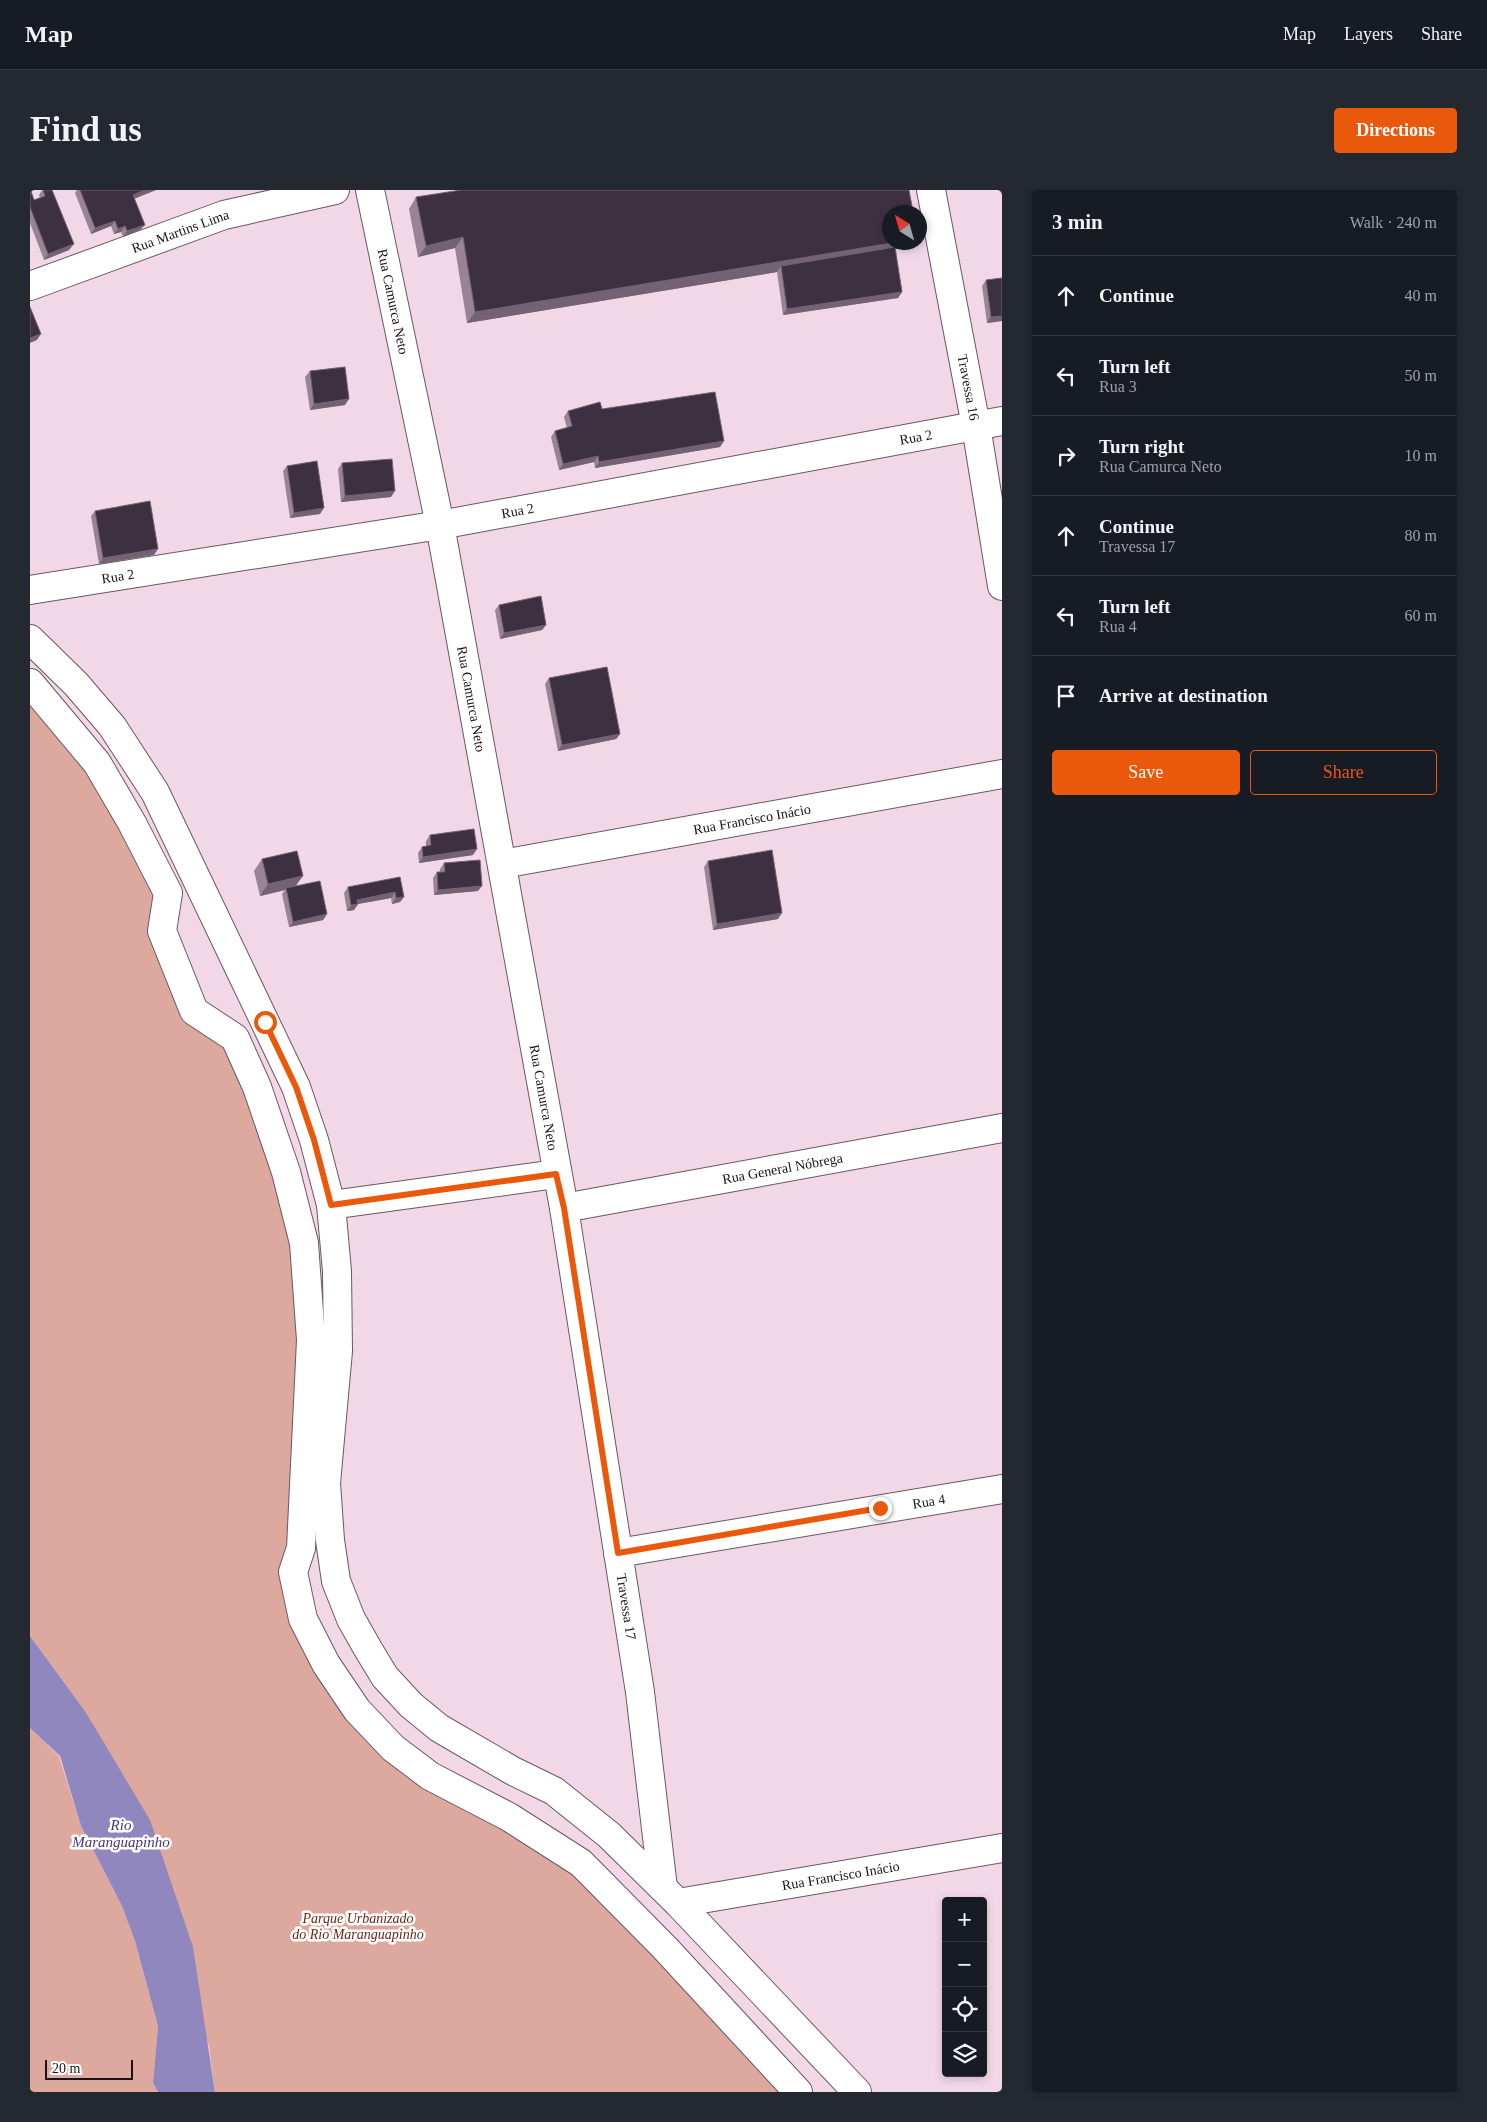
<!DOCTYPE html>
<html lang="en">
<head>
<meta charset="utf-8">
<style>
  body { margin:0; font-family:Georgia,serif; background:#242831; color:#f1f3f6 }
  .controls { position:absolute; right:15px; bottom:15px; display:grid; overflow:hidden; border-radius:5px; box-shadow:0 2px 8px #0003 }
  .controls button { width:45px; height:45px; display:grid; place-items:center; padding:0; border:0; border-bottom:1px solid #363941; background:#171b24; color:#f1f3f6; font:25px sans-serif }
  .compass { position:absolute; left:852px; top:15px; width:45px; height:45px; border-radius:50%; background:#171b24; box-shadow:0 2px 8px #0003; rotate:323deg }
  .scale { position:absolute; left:15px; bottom:12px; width:88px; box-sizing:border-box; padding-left:5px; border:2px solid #1a1217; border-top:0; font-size:14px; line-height:18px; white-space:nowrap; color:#1a1217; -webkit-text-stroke:4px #fff; paint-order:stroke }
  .stop { position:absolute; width:15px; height:15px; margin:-11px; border:4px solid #ea580c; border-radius:50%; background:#fff }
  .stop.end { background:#ea580c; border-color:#fff; box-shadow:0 1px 5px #0008 }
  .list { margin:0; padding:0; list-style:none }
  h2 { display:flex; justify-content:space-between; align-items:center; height:65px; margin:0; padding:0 20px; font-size:21px }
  h2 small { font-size:16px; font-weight:400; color:#9ea1a6 }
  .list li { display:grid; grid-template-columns:32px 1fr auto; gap:15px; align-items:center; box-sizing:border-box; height:80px; padding:0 20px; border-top:1px solid #363941 }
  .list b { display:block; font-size:19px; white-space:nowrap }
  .list p { margin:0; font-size:16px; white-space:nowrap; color:#9ea1a6 }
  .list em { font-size:16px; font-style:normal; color:#9ea1a6 }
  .actions { display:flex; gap:10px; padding:15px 20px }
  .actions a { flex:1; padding:11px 0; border:1px solid #ea580c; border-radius:5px; text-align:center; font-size:18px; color:#ea580c }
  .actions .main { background:#ea580c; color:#fff }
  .icon { flex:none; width:28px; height:28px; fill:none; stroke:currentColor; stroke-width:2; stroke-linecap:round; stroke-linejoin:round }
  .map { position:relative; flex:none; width:972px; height:1902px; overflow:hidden; border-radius:5px }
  header { display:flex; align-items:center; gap:30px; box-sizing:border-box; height:70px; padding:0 25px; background:#171b24; border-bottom:1px solid #363941 }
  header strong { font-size:24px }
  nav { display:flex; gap:28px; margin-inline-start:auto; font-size:18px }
  .intro { display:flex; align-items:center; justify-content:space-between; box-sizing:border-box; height:120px; padding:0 30px }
  h1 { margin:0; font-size:35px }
  .button { padding:12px 22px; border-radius:5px; background:#ea580c; color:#fff; font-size:18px; font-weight:700 }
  main { display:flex; gap:30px; padding:0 30px }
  aside { flex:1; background:#171b24; border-radius:5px; box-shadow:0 2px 8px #0003 }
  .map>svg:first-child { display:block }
</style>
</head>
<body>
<header>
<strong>Map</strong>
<nav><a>Map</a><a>Layers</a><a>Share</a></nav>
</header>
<div class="intro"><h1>Find us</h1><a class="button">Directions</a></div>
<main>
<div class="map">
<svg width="972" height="1902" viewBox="0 0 972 1902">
  <rect width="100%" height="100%" fill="#f2d8e7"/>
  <path fill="#dda89d" d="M0 493 102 633 164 821 205 848 274 1053 263 1382 327 1520 551 1673 768 1902H185L179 1856 55 1521 0 1446Z
    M0 1538 29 1566 51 1636 92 1716 105 1751 128 1836 123 1893 128 1902H0Z"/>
  <path fill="#9187bf" d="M0 1446 55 1521 120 1630 163 1757 185 1902H128L123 1893 128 1836 105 1751 92 1716 51 1636 30 1566 0 1538Z"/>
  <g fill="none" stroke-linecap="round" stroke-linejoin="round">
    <g stroke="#6b5663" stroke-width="30">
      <g id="minor">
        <path id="s1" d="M340 0 410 335 534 1018 610 1502 633 1698"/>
        <path id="s2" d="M901 0 946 236 972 396"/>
        <path id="s3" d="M0 96 194 25 305 0"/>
        <path id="s4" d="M0 400 410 335 972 231"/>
        <path d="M0 493 67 573 102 633 138 703 132 741 164 821 205 848 227 897 256 982 274 1053 281 1150 271 1358 263 1382 273 1429 296 1474 327 1520 363 1558 400 1586 479 1627 551 1673 635 1758 768 1902"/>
        <path id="s5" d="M472 674 972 584"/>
        <path d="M301 1015 526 984"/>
        <path id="s6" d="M534 1018 972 938"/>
        <path id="s7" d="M588 1363 972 1299"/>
        <path id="s8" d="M648 1713 972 1658"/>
      </g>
    </g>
    <g stroke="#6b5663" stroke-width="30">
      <path id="major" d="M0 449 46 494 82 536 125 602 266 897 284 950 301 1015 307 1081 308 1161 296 1293 300 1350 306 1391 321 1429 338 1459 355 1487 381 1515 409 1538 483 1581 524 1601 579 1645 648 1713 827 1902"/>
    </g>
    <use href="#minor" stroke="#fff" stroke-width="28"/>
    <use href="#major" stroke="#fff" stroke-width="28"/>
  </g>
  <path fill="#988494" d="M12 0H22L39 60 14 70 0 33V1L4 10 10 8 9 5Z
    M47 0H126L104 8 110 40 93 47 91 42 84 44 81 36 61 44 45 3Z
    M386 7 860 52H882L879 57 865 59 872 102 868 108 753 125 747 82 437 133 425 58 388 67 379 19Z
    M972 88V131L957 133 952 96 956 90Z
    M280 181 315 215 280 220 275 187Z
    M572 219 694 251 690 257 565 278 564 272 529 280 521 247 525 241 537 238 534 227 538 221Z
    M312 273 361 307 311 312 308 279Z
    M257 276 290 324 260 328 253 281Z
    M65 321 124 365 69 374 61 326Z
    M469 415 516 435 512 440 470 449 465 420Z
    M519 488 590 544 586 549 528 561 515 494Z
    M400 645 443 665 389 673 388 663 392 657 396 656V651Z
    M232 669 266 696 297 724 293 730 259 737 252 704 255 700 230 706 224 681Z
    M678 671 748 729 683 740 674 677Z
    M414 673 448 701 404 705 403 688 407 682H410V679Z
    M370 687 374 707 370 712 362 714 361 708 328 714 324 720 317 721 314 703 318 697Z"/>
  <path fill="#736273" d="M115 0H126L99 11 103 5Z
    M85 31 81 36 61 44 65 38Z
    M115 35 110 40 93 47 97 41Z
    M95 36 91 42 84 44 88 39Z
    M433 47 425 58 388 67 396 56Z
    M860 52H882L879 57 856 61 751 76 747 82 437 133 445 122Z
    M44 54 39 60 14 70 18 64Z
    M872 102 868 108 753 125 757 119Z
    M972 126V131L957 133 961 127Z
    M11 144 7 150 0 153V148Z
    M319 209 315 215 280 220 284 214Z
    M694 251 690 257 565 278 569 272Z
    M568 266 564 272 529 280 533 274Z
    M365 301 361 307 311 312 315 306Z
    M294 318 290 324 260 328 264 323Z
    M128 359 124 365 69 374 73 368Z
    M516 435 512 440 470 449 474 443Z
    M590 544 586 549 528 561 532 555Z
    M447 659 443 665 389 673 393 667Z
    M273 686 265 697 256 698 255 700 230 706 238 694Z
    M452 696 448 701 404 705 408 700Z
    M365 702 361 708 328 714 324 720 317 721 321 715 327 710Z
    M374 707 370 712 362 714 366 708Z
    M752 723 748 729 683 740 687 734Z
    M297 724 293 730 259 737 263 732Z"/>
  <path fill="#3d3041" stroke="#736273" d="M13 0H22L44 54 18 64 0 17V1H1L4 10 15 6Z
    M50 0H115L103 5 115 35 97 41 95 36 88 39 85 31 65 38Z
    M431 0H879L883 22H860V52L862 53 445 122 433 47 396 56 386 7Z
    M865 57 872 102 757 119 751 76Z
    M972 88V126L961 127 956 90Z
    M0 117 11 144 0 148Z
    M315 177 319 209 284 214 280 181Z
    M685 202 694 251 569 272 568 266 533 274 525 241 542 236 538 221 570 212 572 219Z
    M362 269 365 301 315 306 312 273Z
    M287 271 294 318 264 323 257 276Z
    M120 311 128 359 73 368 65 321Z
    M511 406 516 435 474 443 469 415Z
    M577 477 590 544 532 555 519 488Z
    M444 639 447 659 393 667 392 657 401 655 400 645Z
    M742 660 752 723 687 734 678 671Z
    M267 661 273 686 238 694 232 669Z
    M450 670 452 696 408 700 407 682H415L414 673Z
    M370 687 374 707 366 708 365 702 327 710 328 714 321 715 318 697Z
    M290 691 297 724 263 732 256 698Z"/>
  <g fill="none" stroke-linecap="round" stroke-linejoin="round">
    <path stroke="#ea580c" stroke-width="6" d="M235 832 266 897 284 950 301 1015 526 984 534 1018 588 1363 850 1318"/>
  </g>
  <g text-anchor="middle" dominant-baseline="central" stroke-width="5" stroke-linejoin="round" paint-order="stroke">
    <g font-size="14" fill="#1a1217" stroke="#fff">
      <text stroke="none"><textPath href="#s3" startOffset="160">Rua Martins Lima</textPath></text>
      <text stroke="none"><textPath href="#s1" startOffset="114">Rua Camurca Neto</textPath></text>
      <text stroke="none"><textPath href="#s2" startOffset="201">Travessa 16</textPath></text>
      <text stroke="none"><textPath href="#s4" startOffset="899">Rua 2</textPath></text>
      <text stroke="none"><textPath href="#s4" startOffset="494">Rua 2</textPath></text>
      <text stroke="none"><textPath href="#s4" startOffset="89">Rua 2</textPath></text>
      <text stroke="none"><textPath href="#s1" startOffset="519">Rua Camurca Neto</textPath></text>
      <text stroke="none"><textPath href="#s5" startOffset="254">Rua Francisco Inácio</textPath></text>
      <text stroke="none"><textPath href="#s1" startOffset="924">Rua Camurca Neto</textPath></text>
      <text stroke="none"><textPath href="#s6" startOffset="222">Rua General Nóbrega</textPath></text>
      <text stroke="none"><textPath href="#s7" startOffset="315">Rua 4</textPath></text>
      <text stroke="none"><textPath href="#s1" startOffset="1440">Travessa 17</textPath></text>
      <text stroke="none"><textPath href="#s8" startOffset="165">Rua Francisco Inácio</textPath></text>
    </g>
    <g font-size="14" font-style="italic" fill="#6d1f12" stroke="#fff">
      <text x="328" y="1728">Parque Urbanizado<tspan x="328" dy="16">do Rio Maranguapinho</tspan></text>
    </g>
    <g font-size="15" font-style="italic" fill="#48367c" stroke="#fff">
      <text x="91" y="1635">Rio<tspan x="91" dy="17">Maranguapinho</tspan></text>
    </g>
  </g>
</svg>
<div class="controls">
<button>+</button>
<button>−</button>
<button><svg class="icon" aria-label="locate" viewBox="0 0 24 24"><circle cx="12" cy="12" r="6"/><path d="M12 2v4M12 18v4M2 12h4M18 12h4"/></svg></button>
<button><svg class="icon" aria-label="layers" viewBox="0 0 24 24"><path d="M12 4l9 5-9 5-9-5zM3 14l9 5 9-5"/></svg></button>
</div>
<svg class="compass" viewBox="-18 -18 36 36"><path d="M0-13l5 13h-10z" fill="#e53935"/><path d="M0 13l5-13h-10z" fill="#9ea1a6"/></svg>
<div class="scale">20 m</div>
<div class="stop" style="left:235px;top:832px"></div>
<div class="stop end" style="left:850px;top:1318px"></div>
</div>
<aside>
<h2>3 min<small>Walk · 240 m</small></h2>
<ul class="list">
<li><svg class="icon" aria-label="ahead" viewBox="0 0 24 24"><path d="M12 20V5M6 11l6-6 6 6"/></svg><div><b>Continue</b></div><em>40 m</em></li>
<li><svg class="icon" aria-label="left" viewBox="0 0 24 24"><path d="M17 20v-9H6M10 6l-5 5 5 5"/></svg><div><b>Turn left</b><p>Rua 3</p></div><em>50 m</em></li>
<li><svg class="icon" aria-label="right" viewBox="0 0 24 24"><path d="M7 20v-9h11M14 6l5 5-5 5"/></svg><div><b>Turn right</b><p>Rua Camurca Neto</p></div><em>10 m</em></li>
<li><svg class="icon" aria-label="ahead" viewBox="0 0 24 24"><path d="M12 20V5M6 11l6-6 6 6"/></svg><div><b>Continue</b><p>Travessa 17</p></div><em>80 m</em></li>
<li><svg class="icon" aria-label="left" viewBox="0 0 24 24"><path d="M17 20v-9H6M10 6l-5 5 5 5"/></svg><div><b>Turn left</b><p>Rua 4</p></div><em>60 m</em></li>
<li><svg class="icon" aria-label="arrive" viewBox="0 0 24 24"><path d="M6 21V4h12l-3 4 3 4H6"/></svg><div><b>Arrive at destination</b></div></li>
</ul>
<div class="actions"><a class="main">Save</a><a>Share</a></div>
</aside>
</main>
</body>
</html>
